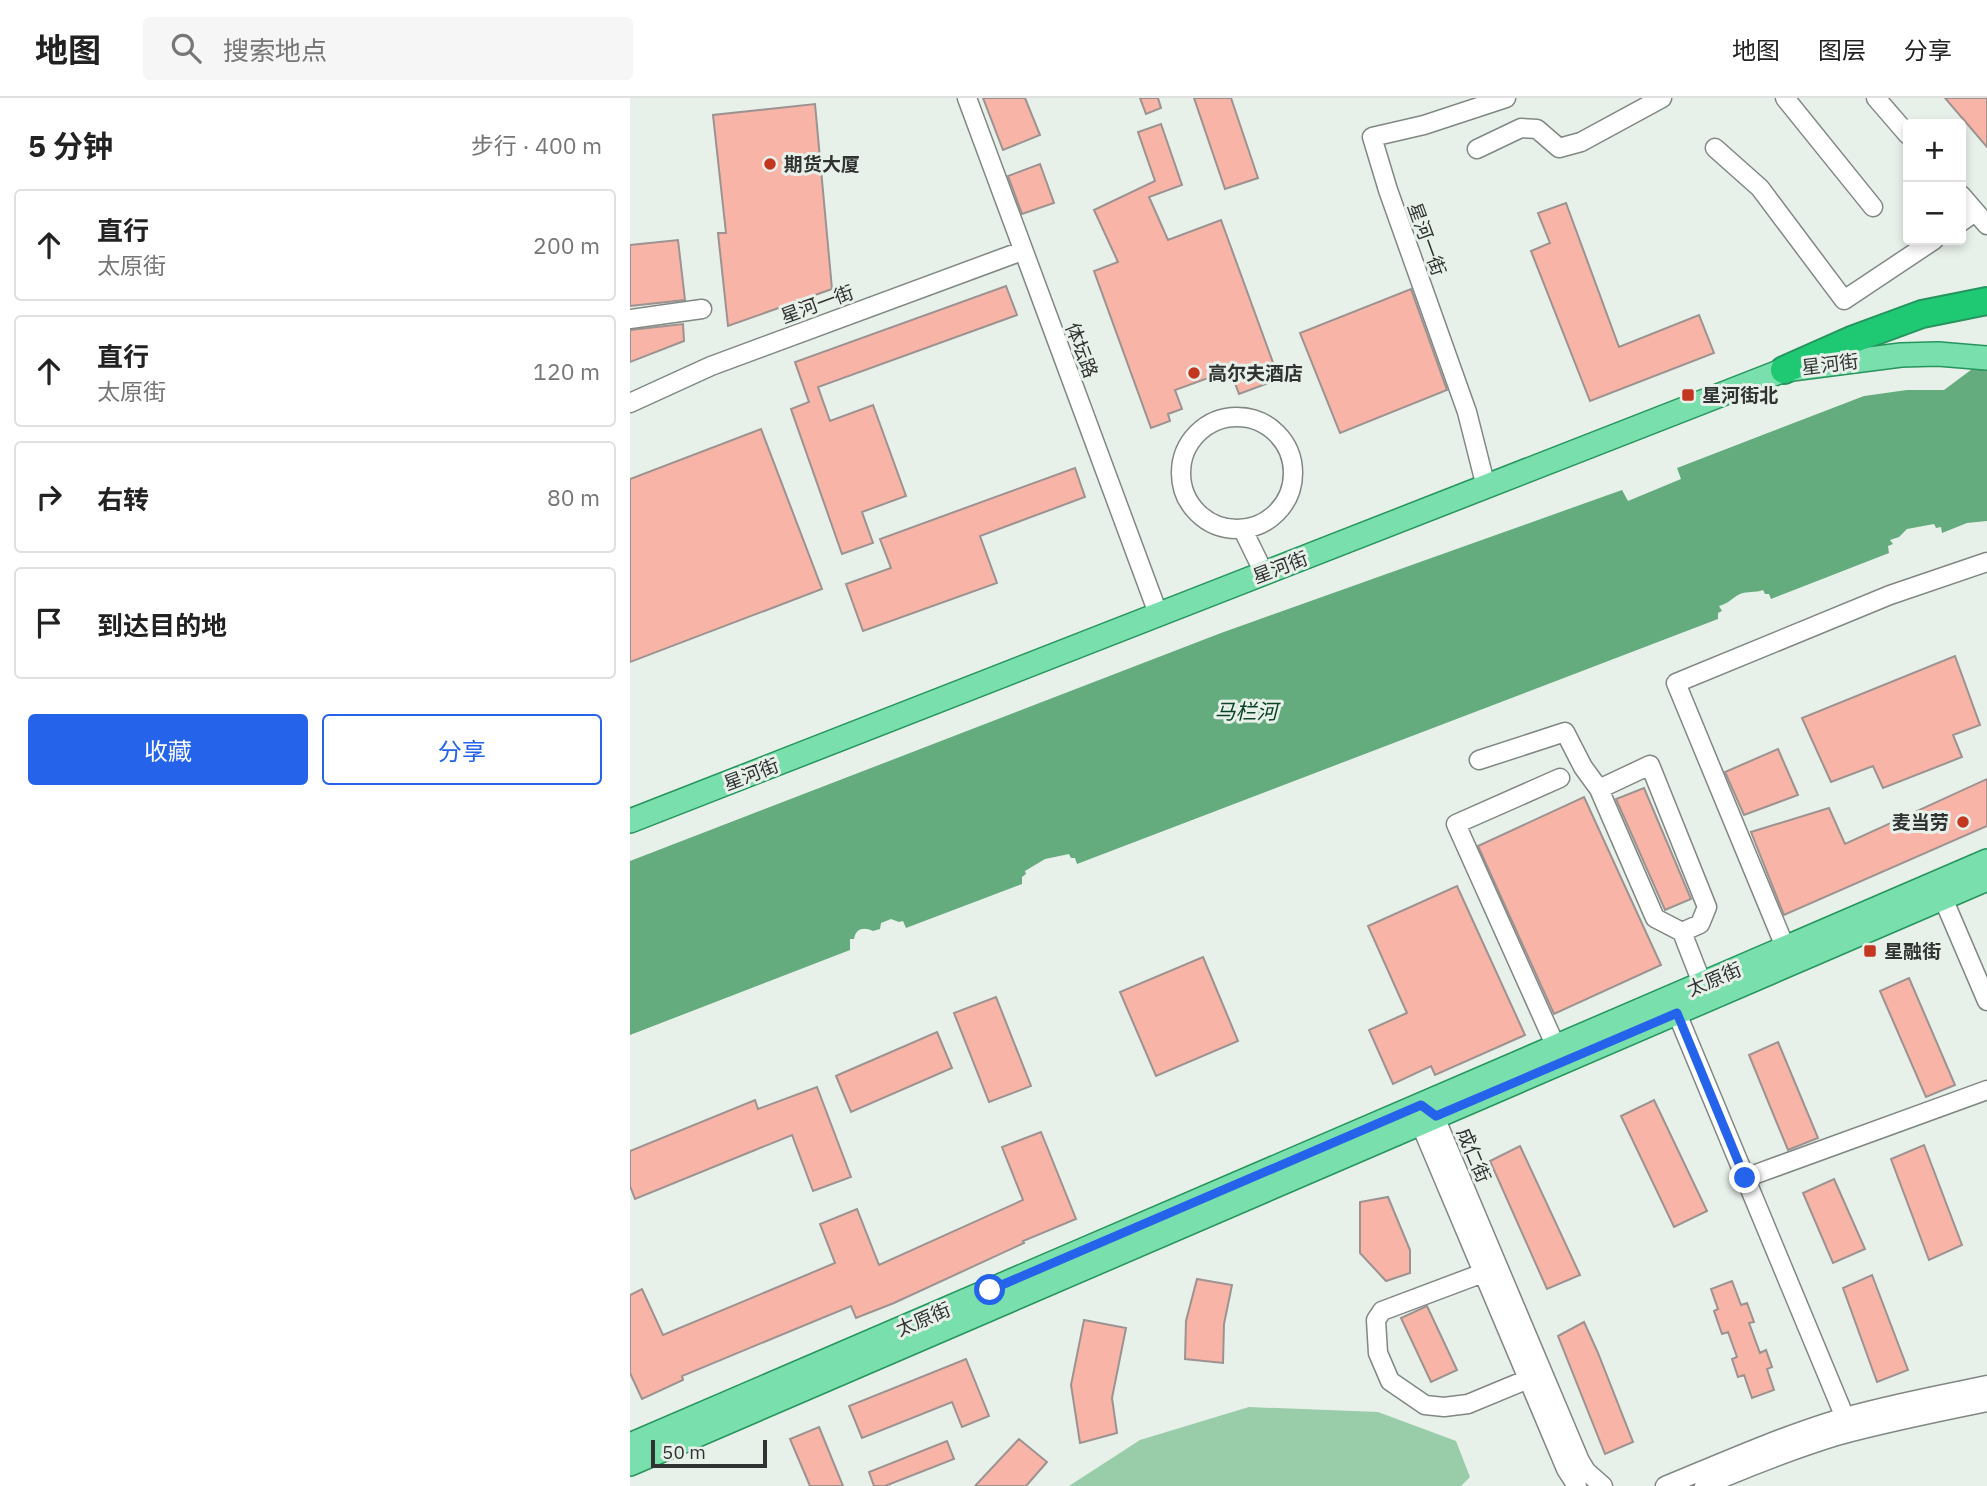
<!DOCTYPE html>
<html lang="zh">
<head>
<meta charset="utf-8">
<style>
  body { margin:0; font-family:"IBM Plex Sans","Noto Sans SC",sans-serif; background:#f6f6f6; color:#222 }
  .controls { position:absolute; right:21px; top:21px; display:grid; overflow:hidden; border-radius:7px; box-shadow:0 4px 10px #0003 }
  .controls button { width:63px; height:63px; display:grid; place-items:center; padding:0; border:0; border-bottom:2px solid #e0e0e0; background:#fff; color:#222; font:35px sans-serif }
  .scale { position:absolute; left:21px; bottom:18px; width:116px; box-sizing:border-box; padding-left:7px; border:4px solid #303331; border-top:0; font-size:19px; line-height:24px; white-space:nowrap; color:#303331; -webkit-text-stroke:5px #e8f0ea; paint-order:stroke }
  .stop { position:absolute; width:21px; height:21px; margin:-16px; border:5px solid #2563eb; border-radius:50%; background:#fff }
  .stop.end { background:#2563eb; border-color:#fff; box-shadow:0 2px 7px #0008 }
  .list { margin:0; padding:0; list-style:none }
  h2 { display:flex; justify-content:space-between; align-items:center; height:91px; margin:0; padding:0 28px; font-size:30px }
  h2 small { font-size:23px; font-weight:400; color:#767676 }
  .list li { display:grid; grid-template-columns:46px 1fr auto; gap:21px; align-items:center; box-sizing:border-box; height:112px; margin:0 14px 14px; padding:0 14px; border:2px solid #e0e0e0; border-radius:7px }
  .list b { display:block; font-size:26px; white-space:nowrap }
  .list p { margin:0; font-size:23px; white-space:nowrap; color:#767676 }
  .list em { font-size:23px; font-style:normal; color:#767676 }
  .actions { display:flex; gap:14px; padding:21px 28px }
  .actions a { flex:1; padding:16px 0; border:2px solid #2563eb; border-radius:7px; text-align:center; font-size:24px; color:#2563eb }
  .actions .main { background:#2563eb; color:#fff }
  .icon { flex:none; width:38px; height:38px; fill:none; stroke:currentColor; stroke-width:2; stroke-linecap:round; stroke-linejoin:round }
  .map { position:relative; flex:none; width:1357px; height:1388px; overflow:hidden }
  header { display:flex; align-items:center; gap:42px; box-sizing:border-box; height:98px; padding:0 35px; background:#fff; border-bottom:2px solid #e0e0e0 }
  header strong { font-size:33px }
  nav { display:flex; gap:38px; margin-inline-start:auto; font-size:24px }
  .search { width:490px; height:63px; background:#f6f6f6; display:flex; align-items:center; gap:18px; box-sizing:border-box; padding:0 24px; border-radius:7px; color:#767676; font-size:26px }
  main { display:flex }
  aside { flex:1; background:#fff }
  .map>svg:first-child { display:block }
</style>
</head>
<body>
<header>
<strong>地图</strong>
<div class="search"><svg class="icon" aria-label="search" viewBox="0 0 24 24"><circle cx="10" cy="10" r="6"/><path d="M15 15l6 6"/></svg>搜索地点</div>
<nav><a>地图</a><a>图层</a><a>分享</a></nav>
</header>
<main>
<aside>
<h2>5 分钟<small>步行 · 400 m</small></h2>
<ul class="list">
<li><svg class="icon" aria-label="ahead" viewBox="0 0 24 24"><path d="M12 20V5M6 11l6-6 6 6"/></svg><div><b>直行</b><p>太原街</p></div><em>200 m</em></li>
<li><svg class="icon" aria-label="ahead" viewBox="0 0 24 24"><path d="M12 20V5M6 11l6-6 6 6"/></svg><div><b>直行</b><p>太原街</p></div><em>120 m</em></li>
<li><svg class="icon" aria-label="right" viewBox="0 0 24 24"><path d="M7 20v-9h11M14 6l5 5-5 5"/></svg><div><b>右转</b></div><em>80 m</em></li>
<li><svg class="icon" aria-label="arrive" viewBox="0 0 24 24"><path d="M6 21V4h12l-3 4 3 4H6"/></svg><div><b>到达目的地</b></div></li>
</ul>
<div class="actions"><a class="main">收藏</a><a>分享</a></div>
</aside>
<div class="map">
<svg width="1357" height="1388" viewBox="0 0 1357 1388">
  <rect width="100%" height="100%" fill="#e8f0ea"/>
  <path fill="#99cca8" d="M619 1309 748 1314 826 1343 840 1379 831 1388H439L510 1342Z"/>
  <path fill="#64ac7d" d="M1357 260V423L1337 425 1312 435 1311 429 1306 430 1304 426 1277 431 1269 439 1260 442 1263 446 1258 448 1259 455 1141 501 1139 496H1135L1133 492C1125 495 1118 493 1110 496 1102 500 1098 506 1089 508L1092 513 1088 515V521L447 766 445 760H441L439 756 415 761 395 773 396 776 392 779V786L276 830 273 823 269 824 261 821 251 825 250 831 243 833C234 829 226 830 224 841H220V852L0 937V763L591 535 992 392 998 403 1051 381 1047 370 1234 298 1277 292H1314Z"/>
  <path fill="#f7b4a7" stroke="#9c9391" stroke-width="2" d="M353 0H395L410 37 373 52Z
    M510 0H528L531 10 516 16Z
    M564 0H601L628 80 595 91Z
    M1315 0H1357V49Z
    M185 6 202 191 98 228 88 135H96L83 17Z
    M531 26 552 87 519 99 538 142 591 122 649 281 609 296 600 272 545 292 552 311 538 316 540 323 521 330 464 173 488 164 464 112 525 83 508 34Z
    M410 66 424 105 392 116 378 78Z
    M936 105 989 249 1069 217 1084 255 960 303 901 153 920 145 908 115Z
    M48 142 55 202 0 208V147Z
    M376 188 387 217 188 289 200 323 243 307 276 398 232 414 243 445 212 456 161 311 179 304 165 264Z
    M781 191 817 292 710 335 670 235Z
    M53 226 54 243 0 264V232Z
    M131 331 192 491 0 564V381Z
    M445 370 455 399 350 438 367 485 233 533 216 486 261 470 250 441Z
    M1325 558 1350 627 1323 637 1332 659 1253 690 1243 668 1201 684 1172 620Z
    M1148 651 1168 697 1114 717 1095 674Z
    M1357 681V728L1154 817 1121 734 1199 710 1215 746Z
    M1014 690 1061 801 1035 812 986 701Z
    M954 699 1031 867 924 916 848 748Z
    M827 788 895 937 805 977 801 968 763 986 739 932 777 915 738 828Z
    M573 859 608 943 526 978 490 894Z
    M1279 880 1325 987 1296 999 1250 893Z
    M366 899 401 988 359 1004 324 915Z
    M307 934 322 970 221 1014 206 978 208 977Z
    M1148 944 1188 1040 1158 1052 1119 957Z
    M187 989 221 1079 183 1093 162 1037 5 1101 0 1088V1053L125 1002 128 1011Z
    M1024 1002 1077 1113 1044 1129 991 1018Z
    M411 1034 446 1121 393 1143 394 1145 264 1205 226 1220 221 1208 52 1278 53 1282 12 1301 0 1275V1197L12 1191 33 1237 205 1165 190 1126 227 1111 249 1167 393 1102 372 1049Z
    M1294 1047 1332 1147 1299 1162 1261 1061Z
    M890 1048 950 1177 917 1191 860 1063Z
    M1204 1081 1235 1151 1203 1165 1173 1095Z
    M758 1099 780 1152V1175L756 1183 730 1155V1104Z
    M1242 1177 1278 1272 1247 1284 1213 1190Z
    M567 1181 602 1187 594 1226 593 1265 555 1261 556 1223Z
    M1102 1183 1111 1207 1117 1205 1124 1224 1119 1225 1130 1255 1136 1252 1142 1269 1137 1271 1144 1292 1122 1300 1114 1277 1108 1279 1102 1261 1107 1259 1098 1234 1092 1236 1084 1213 1088 1211 1081 1191Z
    M797 1208 827 1272 801 1284 771 1220Z
    M454 1222 496 1230 482 1300 487 1335 450 1345 441 1287Z
    M954 1224 968 1255 1003 1344 975 1356 928 1238Z
    M336 1261 359 1318 332 1329 322 1304 232 1340 219 1308Z
    M189 1329 213 1388H180L160 1341Z
    M389 1341 417 1364 396 1388H345Z
    M317 1343 324 1361 255 1388H244L239 1374Z"/>
  <g fill="none" stroke-linecap="round" stroke-linejoin="round">
    <g stroke="#818883" stroke-width="21">
      <path id="minor" d="M337 0 529 518
        M1155 0 1243 109
        M1246 0 1278 37
        M1085 50 1130 90 1214 202 1304 142
        M847 51 891 30 907 31 929 50 951 44 1032 0
        M1331 97 1357 127
        M1331 124 1345 114
        M0 221 72 211
        M0 305 81 268 392 153
        M551 375a56 56 0 1 1 112 0a56 56 0 1 1-112 0Z
        M856 389 837 314 758 92 742 39 794 27 876 0
        M613 432 634 475
        M849 662 935 634 953 669 969 691 1025 820 1052 834 1077 898
        M930 680 826 726 931 960
        M969 691 1020 667 1077 809 1070 826 1052 834
        M1309 791 1357 903
        M1160 861 1046 585 1260 497 1357 464
        M1043 906 1221 1334
        M796 1011 805 1019 950 1363 956 1373 973 1388
        M791 1013 790 1025 936 1371 947 1388
        M1115 1080 1357 992
        M853 1175 752 1213 746 1222 748 1255 760 1283 795 1307 814 1309 838 1306 908 1277
        M1035 1388C1091 1365 1147 1340 1205 1322 1255 1307 1306 1298 1357 1287
        M1074 1388C1118 1369 1164 1351 1210 1337 1258 1324 1308 1314 1357 1304"/>
    </g>
    <g stroke="#25945d" stroke-width="26">
      <path id="major" d="M0 723 1154 272 1271 257 1308 256 1357 260
        M0 1347 1357 763
        M0 1366 1357 781"/>
    </g>
    <g stroke="#25945d" stroke-width="30">
      <path id="highway" d="M1154 272 1224 241 1292 216 1357 203"/>
    </g>
    <use href="#minor" stroke="#fff" stroke-width="18"/>
    <use href="#major" stroke="#79dfac" stroke-width="23"/>
    <use href="#highway" stroke="#1fc974" stroke-width="26"/>
  </g>
  <g fill="none" stroke-linecap="round" stroke-linejoin="round">
    <path stroke="#2563eb" stroke-width="9" d="M360 1192 791 1007 806 1018 1047 915 1115 1080"/>
  </g>
  <g fill="#c33720" stroke="#e8f0ea" stroke-width="2.5">
    <circle cx="140" cy="66" r="7"/>
    <circle cx="564" cy="275" r="7"/>
    <rect x="1051" y="290" width="14" height="14" rx="3.5"/>
    <circle cx="1333" cy="724" r="7"/>
    <rect x="1233" y="846" width="14" height="14" rx="3.5"/>
  </g>
  <g text-anchor="middle" dominant-baseline="central" stroke-width="6" stroke-linejoin="round" paint-order="stroke">
    <g font-size="19" font-weight="bold" fill="#303331" stroke="#e8f0ea" text-anchor="start">
      <text x="154" y="66">期货大厦</text>
      <text x="578" y="275">高尔夫酒店</text>
      <text x="1072" y="297">星河街北</text>
      <text x="1319" y="724" text-anchor="end">麦当劳</text>
      <text x="1254" y="853">星融街</text>
    </g>
    <g font-size="19" fill="#303331" stroke="#e8f0ea">
      <text transform="translate(797 141) rotate(70)">星河一街</text>
      <text transform="translate(187 206) rotate(-20)">星河一街</text>
      <text transform="translate(452 252) rotate(69)">体坛路</text>
      <text transform="translate(1200 266) rotate(-7)">星河街</text>
      <text transform="translate(650 469) rotate(-21)">星河街</text>
      <text transform="translate(121 676) rotate(-21)">星河街</text>
      <text transform="translate(1084 881) rotate(-23)">太原街</text>
      <text transform="translate(844 1057) rotate(67)">成仁街</text>
      <text transform="translate(293 1221) rotate(-23)">太原街</text>
    </g>
    <g font-size="21" font-style="italic" fill="#0a4324" stroke="#e8f0ea">
      <text x="616" y="613">马栏河</text>
    </g>
  </g>
</svg>
<div class="controls">
<button>+</button>
<button>−</button>
</div>
<div class="scale">50 m</div>
<div class="stop" style="left:360px;top:1192px"></div>
<div class="stop end" style="left:1115px;top:1080px"></div>
</div>
</main>
</body>
</html>
